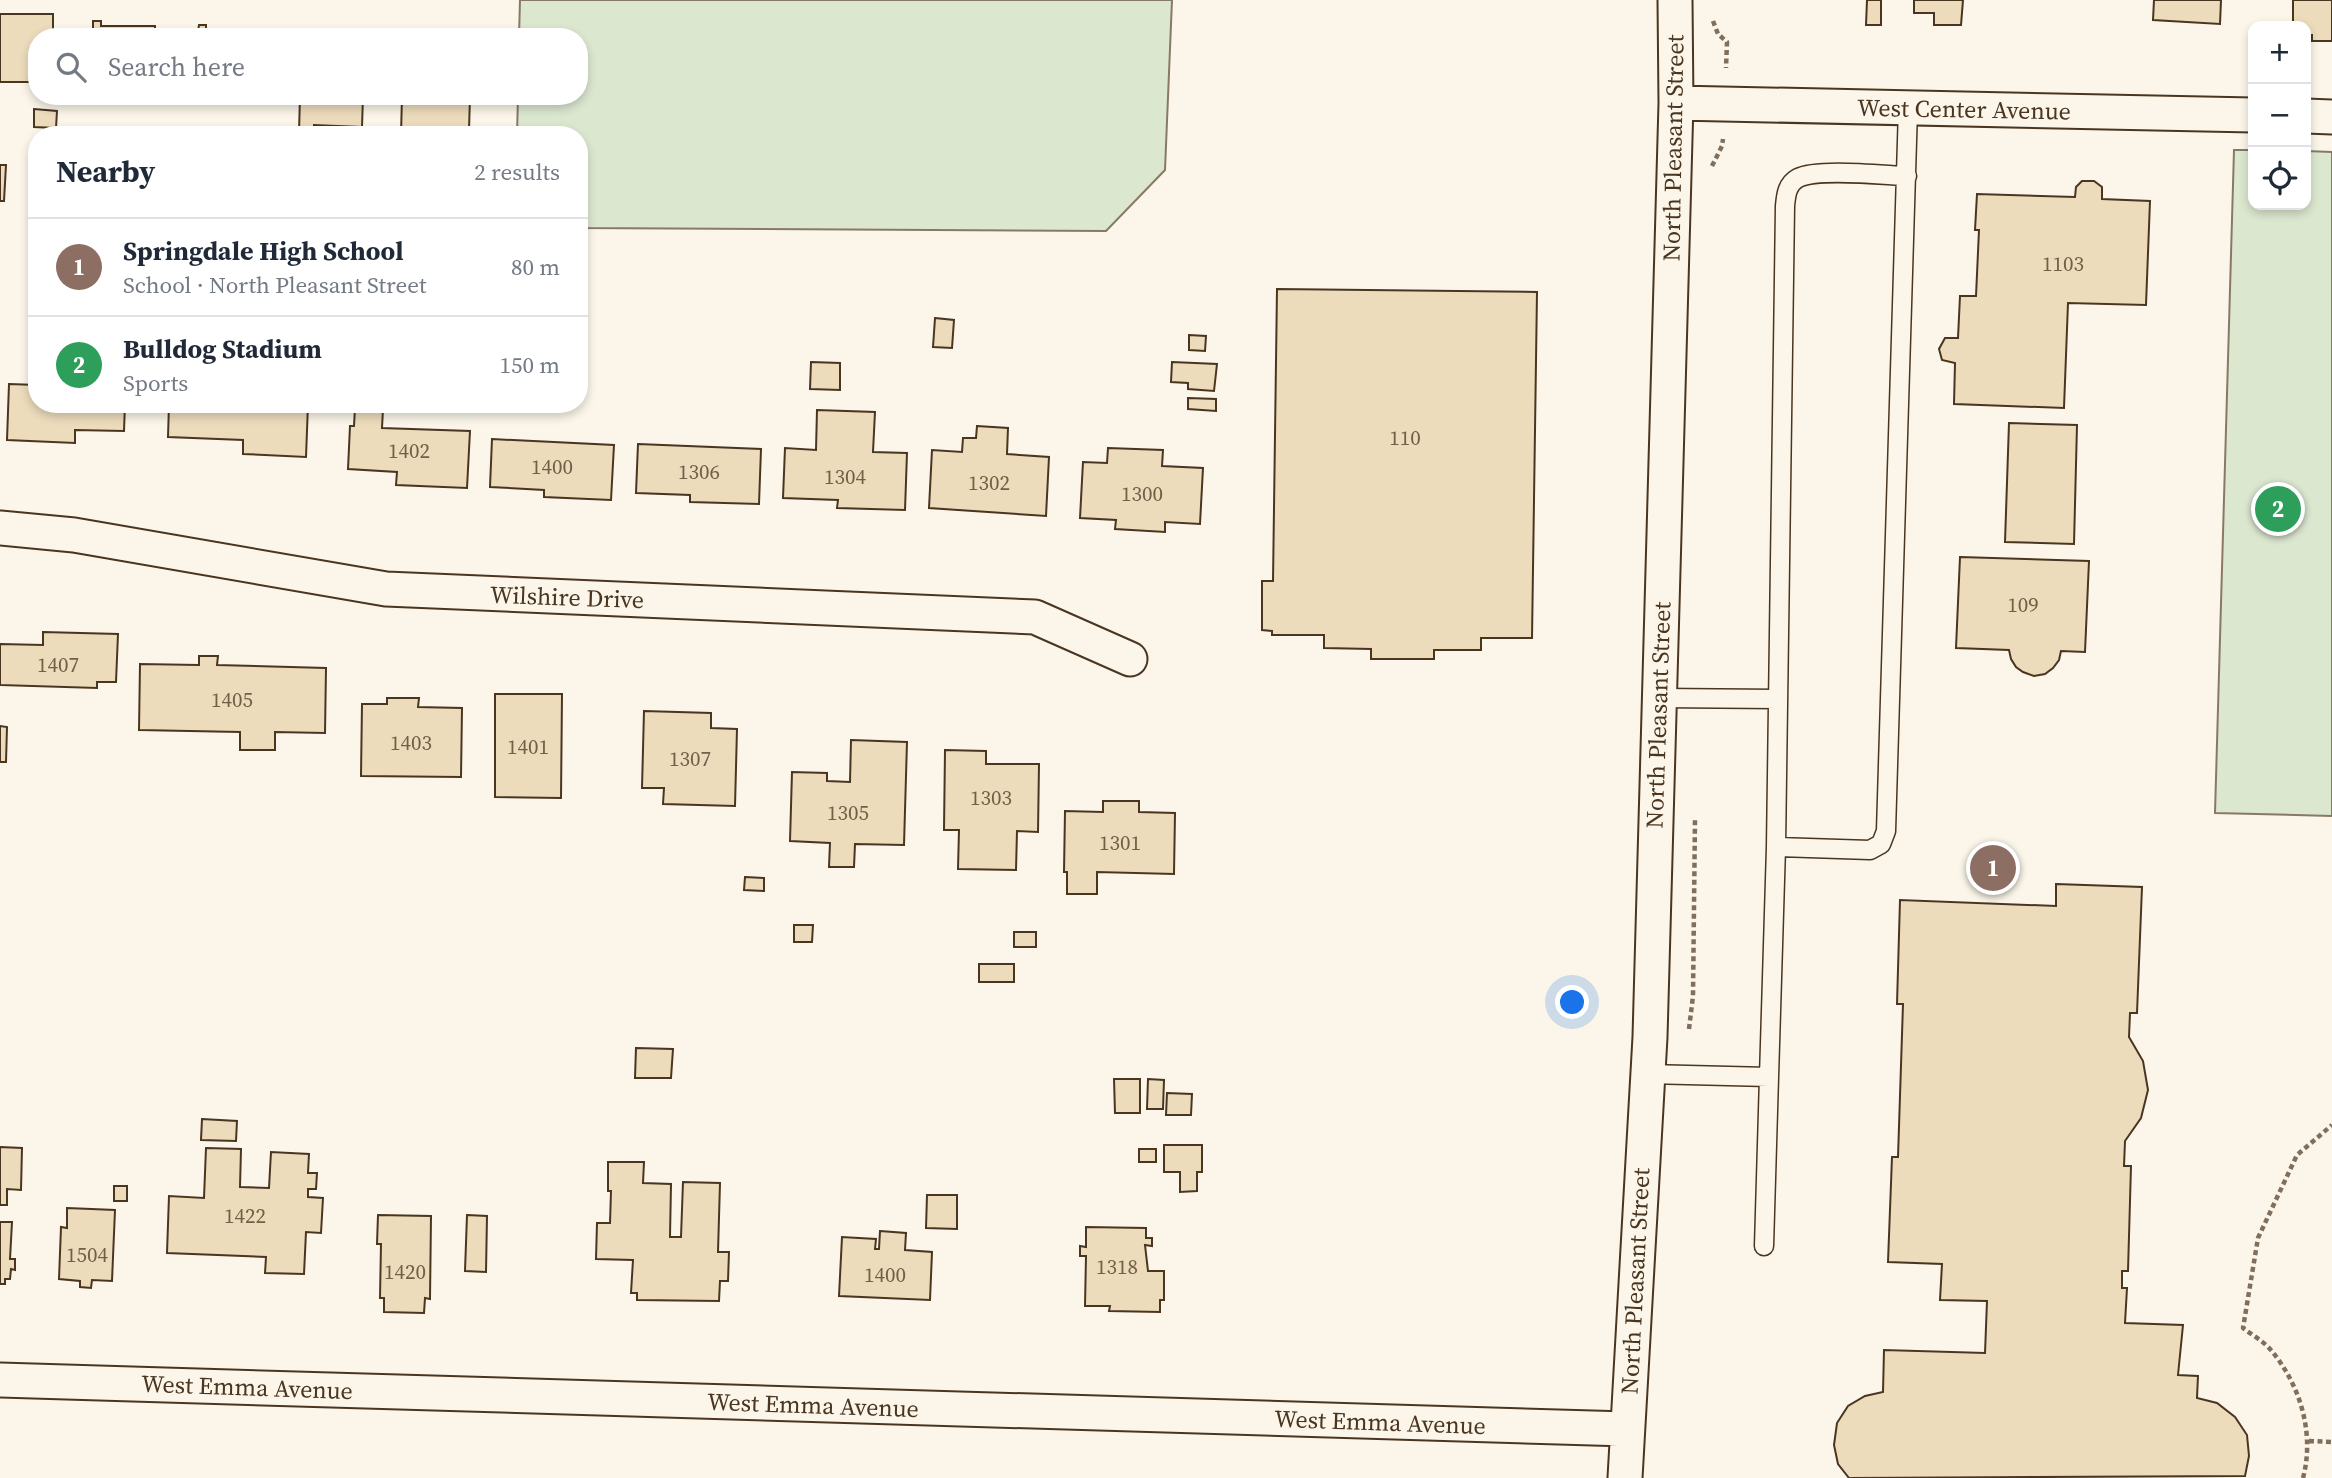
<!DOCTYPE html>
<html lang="en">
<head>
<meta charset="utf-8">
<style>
  body { margin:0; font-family:"Source Serif 4",serif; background:#f2f2f3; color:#1f2937 }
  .controls { position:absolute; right:21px; top:21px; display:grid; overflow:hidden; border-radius:14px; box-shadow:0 4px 10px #0003 }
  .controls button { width:63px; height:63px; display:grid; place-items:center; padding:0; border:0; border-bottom:2px solid #e0e1e3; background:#fff; color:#1f2937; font:35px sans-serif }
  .you { position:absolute; left:1573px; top:1003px; width:24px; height:24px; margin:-18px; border:5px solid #fff; border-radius:50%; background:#1a73e8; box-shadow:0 0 0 10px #1a73e833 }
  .badge { display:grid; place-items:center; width:46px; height:46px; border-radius:50%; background:#c62828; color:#fff; font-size:23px; font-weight:700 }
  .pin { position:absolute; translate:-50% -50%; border:4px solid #fff; box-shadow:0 2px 7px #0006 }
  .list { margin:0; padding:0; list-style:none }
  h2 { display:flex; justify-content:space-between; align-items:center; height:91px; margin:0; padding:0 28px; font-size:30px }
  h2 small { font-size:23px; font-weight:400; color:#747a83 }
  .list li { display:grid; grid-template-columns:46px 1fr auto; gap:21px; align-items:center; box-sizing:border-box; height:98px; padding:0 28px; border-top:2px solid #e0e1e3 }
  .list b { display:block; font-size:26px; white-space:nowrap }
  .list p { margin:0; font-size:23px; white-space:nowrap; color:#747a83 }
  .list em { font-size:23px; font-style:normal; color:#747a83 }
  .icon { flex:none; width:38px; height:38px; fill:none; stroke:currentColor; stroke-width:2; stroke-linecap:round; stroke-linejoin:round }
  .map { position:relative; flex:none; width:2332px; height:1478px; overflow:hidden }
  .search { position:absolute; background:#fff; box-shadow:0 4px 10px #0003; left:28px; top:28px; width:560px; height:77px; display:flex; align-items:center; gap:18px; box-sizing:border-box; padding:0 24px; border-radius:28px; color:#747a83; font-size:26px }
  .panel { position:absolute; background:#fff; box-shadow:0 4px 10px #0003; left:28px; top:126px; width:560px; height:287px; border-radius:28px }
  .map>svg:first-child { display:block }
</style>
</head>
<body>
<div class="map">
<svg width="2332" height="1478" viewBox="0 0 2332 1478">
  <rect width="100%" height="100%" fill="#fbf6e9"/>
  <path fill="#dce7d0" stroke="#887966" stroke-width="2" d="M520 0H1172L1165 170 1106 231 579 228V135H517L518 96H579V37H519Z
    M2234 150H2253V205H2306V151L2332 152V816L2215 813Z"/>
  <path fill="#ecdcbc" stroke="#4a3520" stroke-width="2" d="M1867 0H1881V25H1866Z
    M1914 0H1963L1961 25H1934V13H1914Z
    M2154 0H2221L2220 24 2153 20Z
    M2293 0H2332V41H2312V35H2306V26H2293Z
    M0 14H53V37H37V82H0Z
    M93 21H101V26H155V37H93Z
    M199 25H206V31L261 33V37H197Z
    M300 96H363L362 127 314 125V133H299Z
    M402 96H470L469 130H461V133L474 135H428V129H420V135H401Z
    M34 109 57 111 56 128 34 127Z
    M0 165H6L4 201H0Z
    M2082 181H2094L2102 187V199L2150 201 2146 305 2068 303 2064 408 1954 404 1955 363 1942 360 1939 349 1945 338H1958L1960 296H1976L1979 230H1975L1977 194 2075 197 2076 187Z
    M1277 289 1537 292 1532 638H1481V650H1434V659H1371V649L1324 648V635H1272V631L1262 630V581H1273Z
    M935 318 954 320 952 348 933 347Z
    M1189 335 1206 336 1205 351 1189 350Z
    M811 362 840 363V390L810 389Z
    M1172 362 1217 364 1214 391 1188 389V383L1171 382Z
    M9 384 37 385V404H125L124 431 75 430V443L7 440Z
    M1188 398 1216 399V411L1188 409Z
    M169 404H308L306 457 243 454V440L168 437Z
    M355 408 383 409 382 428 470 431 467 488 396 485 397 472 348 469 350 426H354Z
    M817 410 875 412 873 452 907 453 905 510 837 508 838 500 783 498 785 448 816 450Z
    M2009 423 2077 425 2074 544 2005 542Z
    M977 426 1008 428 1007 454 1049 457 1046 516 929 508 932 450 962 452 963 438H976Z
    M492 439 614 445 611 500 544 497V490L490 487Z
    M638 444 761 449 759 504 690 502V495L636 493Z
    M1108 448 1163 450 1162 466 1203 468 1200 524 1165 522V532L1115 529 1116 520 1080 518 1083 462 1107 463Z
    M1960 557 2089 561 2085 652 2061 651 2059 660 2053 668 2045 674 2034 676 2023 672 2016 667 2011 659 2009 650 1956 648Z
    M43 632 118 634 116 682H97V688L0 685V644L43 645Z
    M199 656H218L217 665 326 668 325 733 275 732V750H240V732L139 730 140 664 199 665Z
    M495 694H562L561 798 495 797Z
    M387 698H419L418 707 462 708 461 777 361 776 362 704H387Z
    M644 711 711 713V728L737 729 735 806 663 804 664 788H642Z
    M0 726 7 727 6 762H0Z
    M851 740 907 742 904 845 855 844 854 867H829L830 843 790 841 792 772 827 773V781L850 782Z
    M945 750 986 751V764H1039L1038 832 1017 831 1016 870 958 869 959 830H944Z
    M1103 801H1139V812L1175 813 1174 874 1097 872V894H1067V872H1064L1065 811 1103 812Z
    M745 877 764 878V891L744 890Z
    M2056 884 2142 887 2137 1013H2130L2129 1037 2143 1061 2148 1090 2141 1118 2125 1141 2124 1166H2131L2128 1271H2122V1288H2127L2125 1323 2183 1325 2178 1375 2198 1376 2197 1398 2217 1403 2235 1417 2247 1435 2249 1456 2245 1476 1849 1478 1838 1464 1834 1445 1837 1423 1848 1406 1865 1396 1883 1392 1884 1350 1985 1353 1987 1301 1940 1300 1942 1264 1888 1262 1892 1157H1898L1903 1004H1897L1900 900 2056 906Z
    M794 925H813L812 942H794Z
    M1014 932H1036V947H1014Z
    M979 964H1014V982H979Z
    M636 1048 673 1049 671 1078H635Z
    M1114 1079H1140V1113H1115Z
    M1148 1079 1164 1080 1163 1109H1147Z
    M1167 1093 1192 1094 1191 1115H1166Z
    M202 1119 237 1121 236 1141 201 1140Z
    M1164 1145H1202V1172H1197V1191L1180 1192V1172H1164Z
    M0 1147 22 1148 21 1190 7 1189V1205H0Z
    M206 1148 241 1149 240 1187 269 1188 271 1152 309 1154 308 1173H317L316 1189H308V1197L323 1198 321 1233 306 1232 304 1274 265 1273 266 1257 167 1253 169 1196 204 1198Z
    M1139 1149H1156V1162H1139Z
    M608 1162H644L643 1183 671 1184 670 1237H681L683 1182 720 1183 718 1252H729L728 1281H720L719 1301 637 1300V1293H631L633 1260 596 1259 597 1223H610L611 1191H608Z
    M114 1186H127V1201H114Z
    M927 1195H957V1229L926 1228Z
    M67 1208 115 1210 112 1281 92 1280 91 1288 80 1287V1281L59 1279 61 1227 67 1228Z
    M378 1215 431 1216 430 1299 425 1298 424 1313 384 1312V1298H380L381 1244H377Z
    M467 1215 487 1216 486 1272 465 1271Z
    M0 1222H12L10 1259H15V1270L11 1269 10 1279H5V1284H0Z
    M1086 1227 1146 1228V1238H1152V1246L1145 1245 1148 1271H1164V1300H1160V1312L1109 1311 1110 1306H1085L1086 1256H1080V1246L1086 1247Z
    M880 1231 906 1233 905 1250 932 1252 930 1300 839 1296 842 1237 876 1239 875 1249H879Z"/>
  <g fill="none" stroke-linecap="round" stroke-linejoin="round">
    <g stroke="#4a3520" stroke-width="21">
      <path id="service" d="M1659 698 1778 699
        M1776 847 1870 850 1881 844 1886 831 1908 108
        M1647 1074 1769 1077 1764 1246
        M1769 1077 1776 847 1785 206C1786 195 1787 184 1798 178 1817 168 1882 175 1907 176"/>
    </g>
    <g stroke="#4a3520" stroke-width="37">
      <path id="minor" d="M1676 103 2253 115
        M2306 116 2332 117
        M0 528 74 535 386 589 1035 617 1130 659
        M0 1380 1627 1429
        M1625 1478 1650 1037 1676 103 1675 0"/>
    </g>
    <path stroke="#7f6f5c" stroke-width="4.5" stroke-dasharray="5 3.5" stroke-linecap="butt" d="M1713 21 1718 34 1727 42 1726 68
      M1712 166 1722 146 1723 139
      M1689 1029 1693 996 1695 818
      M2309 1441 2332 1442
      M2303 1478C2315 1433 2300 1384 2270 1349 2263 1341 2252 1335 2243 1328L2258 1238 2297 1155 2332 1125"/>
    <use href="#service" stroke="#fbf6e9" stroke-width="18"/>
    <use href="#minor" stroke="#fbf6e9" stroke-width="33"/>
  </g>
  <g text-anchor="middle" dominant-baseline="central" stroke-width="5" stroke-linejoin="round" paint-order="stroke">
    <g font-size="21" fill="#725f47">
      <text x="2063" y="263">1103</text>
      <text x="1405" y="437">110</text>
      <text x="409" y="450">1402</text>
      <text x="552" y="466">1400</text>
      <text x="699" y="471">1306</text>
      <text x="845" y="476">1304</text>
      <text x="989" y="482">1302</text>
      <text x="1142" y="493">1300</text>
      <text x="2023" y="604">109</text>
      <text x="58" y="664">1407</text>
      <text x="232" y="699">1405</text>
      <text x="411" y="742">1403</text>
      <text x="528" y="746">1401</text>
      <text x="690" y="758">1307</text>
      <text x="991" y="797">1303</text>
      <text x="848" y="812">1305</text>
      <text x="1120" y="842">1301</text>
      <text x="245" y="1215">1422</text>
      <text x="87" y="1254">1504</text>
      <text x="1117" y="1266">1318</text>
      <text x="405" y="1271">1420</text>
      <text x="885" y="1274">1400</text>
    </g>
    <g font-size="24" fill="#4a3520" stroke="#fbf6e9">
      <text transform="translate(1964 109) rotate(1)">West Center Avenue</text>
      <text transform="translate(1673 148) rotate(-89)">North Pleasant Street</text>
      <text transform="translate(567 597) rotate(2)">Wilshire Drive</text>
      <text transform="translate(1658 715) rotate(-88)">North Pleasant Street</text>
      <text transform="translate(1635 1281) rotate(-87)">North Pleasant Street</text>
      <text transform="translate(247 1387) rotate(2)">West Emma Avenue</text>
      <text transform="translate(813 1405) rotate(2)">West Emma Avenue</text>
      <text transform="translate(1380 1422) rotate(2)">West Emma Avenue</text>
    </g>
  </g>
</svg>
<div class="controls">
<button>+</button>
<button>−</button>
<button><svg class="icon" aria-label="locate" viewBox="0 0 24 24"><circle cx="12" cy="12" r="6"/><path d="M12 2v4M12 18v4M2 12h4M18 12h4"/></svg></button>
</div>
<div class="you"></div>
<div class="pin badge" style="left:1993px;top:868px;background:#8d6e63">1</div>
<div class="pin badge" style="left:2278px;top:509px;background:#2e9e5b">2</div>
<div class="search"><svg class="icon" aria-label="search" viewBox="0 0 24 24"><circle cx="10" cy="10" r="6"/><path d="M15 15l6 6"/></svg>Search here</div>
<section class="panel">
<h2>Nearby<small>2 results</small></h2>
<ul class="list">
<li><span class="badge" style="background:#8d6e63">1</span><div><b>Springdale High School</b><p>School · North Pleasant Street</p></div><em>80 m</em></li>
<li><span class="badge" style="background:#2e9e5b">2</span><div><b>Bulldog Stadium</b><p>Sports</p></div><em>150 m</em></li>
</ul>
</section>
</div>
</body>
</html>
